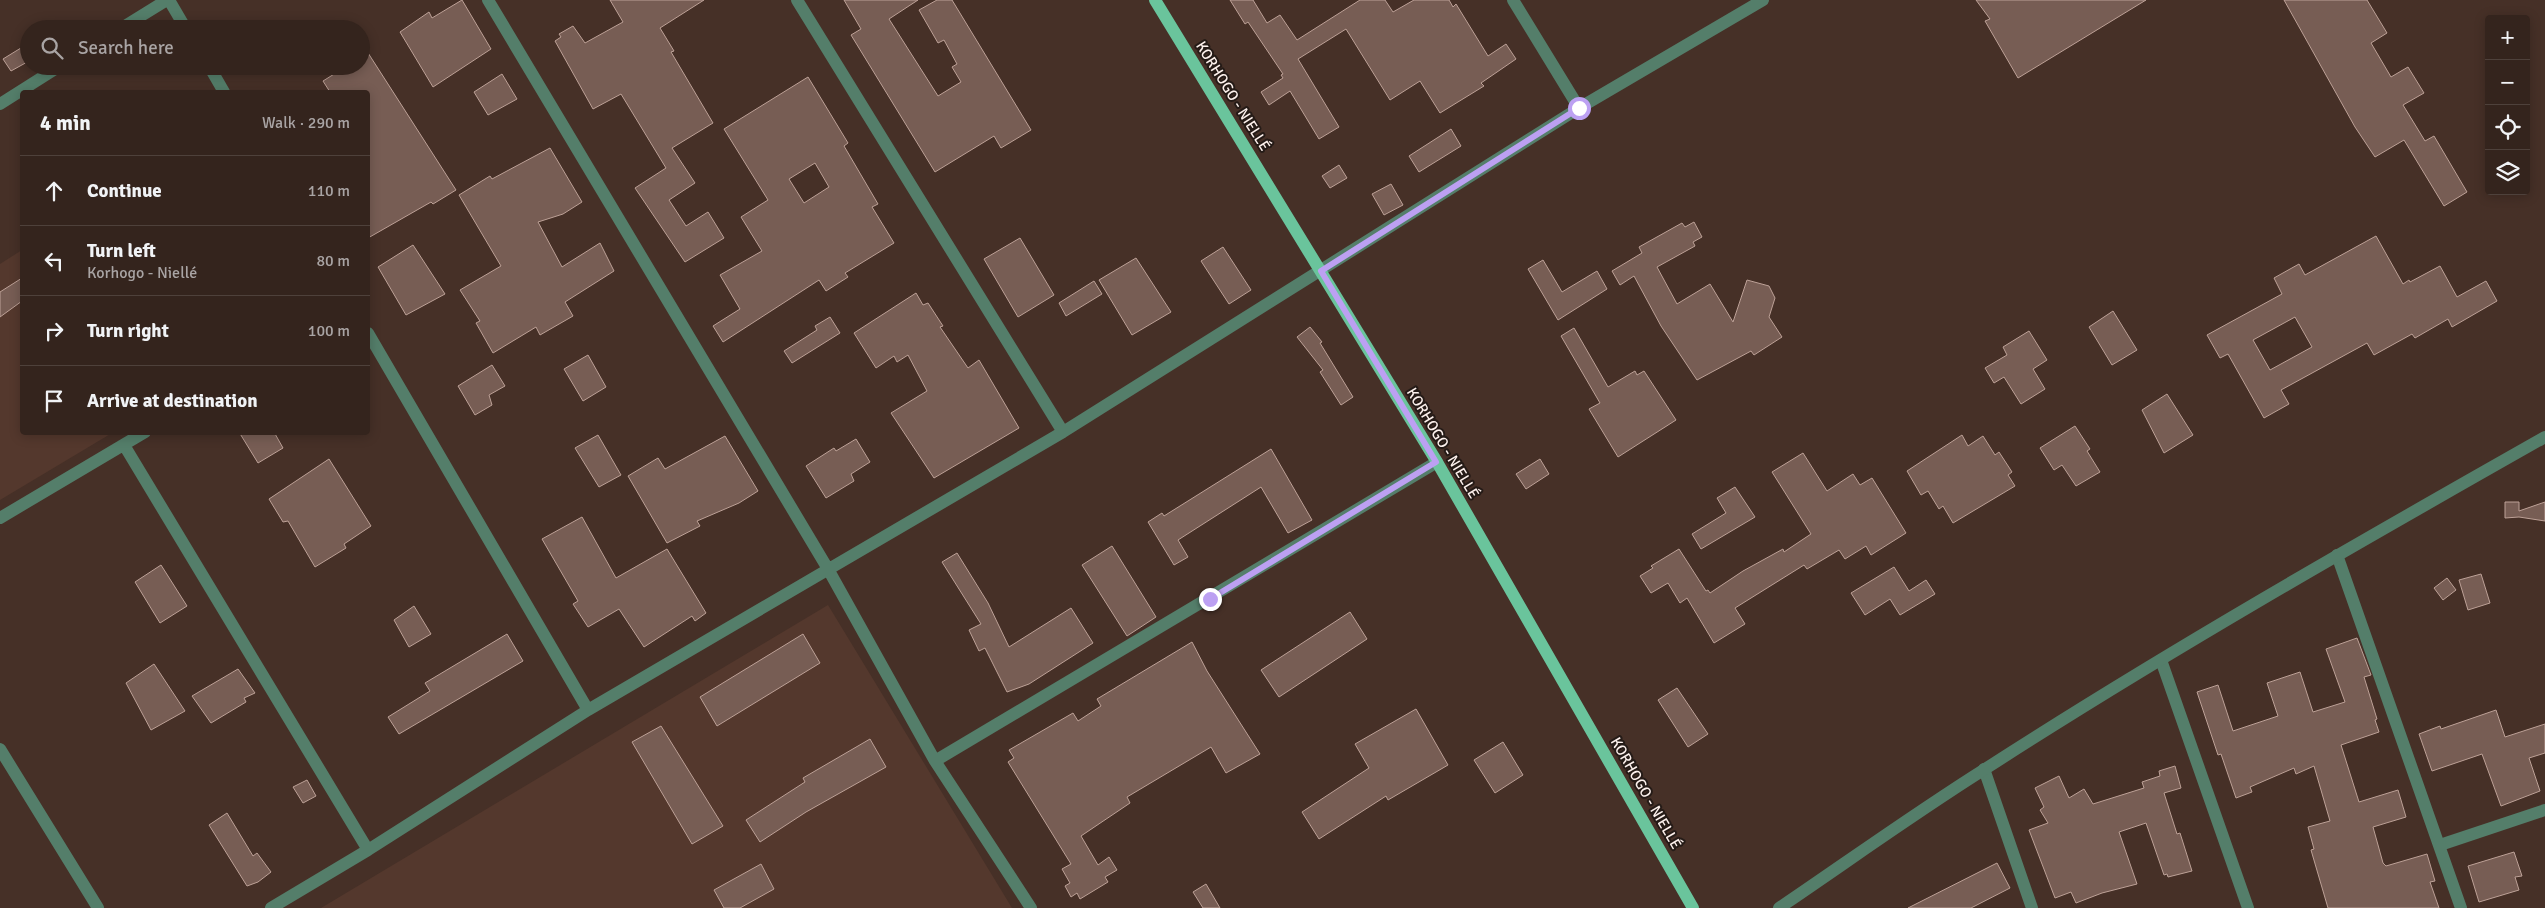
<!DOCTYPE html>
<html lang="en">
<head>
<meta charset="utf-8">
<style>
  body { margin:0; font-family:Signika,sans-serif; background:#3f302a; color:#f1f3f6 }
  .controls { position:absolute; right:15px; top:15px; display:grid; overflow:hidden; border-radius:5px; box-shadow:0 2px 12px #0003 }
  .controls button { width:45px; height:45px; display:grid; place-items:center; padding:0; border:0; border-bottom:1px solid #4e413b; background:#34241d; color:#f1f3f6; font:25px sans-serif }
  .stop { position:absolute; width:15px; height:15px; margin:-11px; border:4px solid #bca0f2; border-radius:50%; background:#fff }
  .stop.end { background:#bca0f2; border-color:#fff; box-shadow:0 1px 5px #0008 }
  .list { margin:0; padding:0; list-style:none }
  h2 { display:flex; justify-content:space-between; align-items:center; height:65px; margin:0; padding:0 20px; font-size:21px }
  h2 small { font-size:16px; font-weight:400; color:#a9a4a4 }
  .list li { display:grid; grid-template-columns:32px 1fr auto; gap:15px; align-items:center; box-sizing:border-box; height:70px; padding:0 20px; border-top:1px solid #4e413b }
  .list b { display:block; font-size:19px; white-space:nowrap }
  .list p { margin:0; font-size:16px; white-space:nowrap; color:#a9a4a4 }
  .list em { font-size:16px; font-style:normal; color:#a9a4a4 }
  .icon { flex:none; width:28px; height:28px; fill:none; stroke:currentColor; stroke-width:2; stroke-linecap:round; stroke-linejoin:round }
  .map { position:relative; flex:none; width:2545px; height:908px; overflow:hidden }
  .search { position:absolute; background:#34241d; box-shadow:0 2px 12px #0003; left:20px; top:20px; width:350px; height:55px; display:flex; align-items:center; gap:12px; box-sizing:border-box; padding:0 18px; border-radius:28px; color:#a9a4a4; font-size:19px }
  .panel { position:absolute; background:#34241d; box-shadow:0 2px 12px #0003; left:20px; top:90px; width:350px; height:345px; border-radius:5px }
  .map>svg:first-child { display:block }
</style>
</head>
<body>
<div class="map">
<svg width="2545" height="908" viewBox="0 0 2545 908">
  <rect width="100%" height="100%" fill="#463027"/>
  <path fill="#54382d" d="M22 250V432L112 433 0 500V264Z
    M828 605 1012 908H321Z"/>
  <path fill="#775d54" stroke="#bda197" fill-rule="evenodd" d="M462 0 491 49 433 87 400 32 429 12 432 18Z
    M610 0H704L660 28 674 51 671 52 713 123 672 148 695 183 669 200 686 226 708 212 724 238 685 262 635 188 666 168 621 94 593 109 555 41 561 37 559 34 573 26 585 43 623 22Z
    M844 0H918L889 19 938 96 961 82 952 67 957 64 944 40 938 43 919 10 937 0H952L1031 130 1001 148 994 136 935 172 851 35 861 29Z
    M1230 0H1253L1267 23 1280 15 1297 40 1360 0H1385L1393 12 1414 0H1449L1453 7 1456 4 1488 56 1506 44 1516 59 1481 83 1484 86 1440 113 1420 81 1390 100 1346 29 1298 59 1339 127 1319 139 1290 91 1269 105 1261 92 1283 78 1281 75 1283 74 1248 22 1245 24Z
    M1976 0H2146L2018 78 1985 21 1990 19Z
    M2284 0H2367L2387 33 2371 43 2391 77 2408 67 2424 93 2403 105 2425 141 2434 136 2467 192 2444 206 2404 140 2375 157 2355 127Z
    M361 42 456 190 433 204 431 202 368 238V92H330L323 81 347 66H361Z
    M29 43V61L11 71 3 59Z
    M502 74 517 99 488 115 474 92Z
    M808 77 848 143 844 146 878 204 872 207 894 243 845 273 848 277 826 291 819 280 723 342 713 326 740 309 720 275 762 251 741 217 768 200 724 129ZM815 163 829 187 804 203 789 179Z
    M1451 129 1461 146 1419 172 1409 156Z
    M550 148 582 202 563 214 538 222 562 267 600 243 614 271 565 302 573 316 540 335 536 327 493 353 476 323 480 321 460 290 501 266 459 195 490 176 492 179Z
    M1339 165 1347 178 1330 188 1322 176Z
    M1391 184 1403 205 1384 215 1372 194Z
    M1694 222 1702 237 1693 242 1695 246 1657 267 1677 304 1710 284 1733 322 1747 280 1769 286 1775 298 1769 317 1782 337 1754 355 1751 351 1697 380 1661 326 1634 276 1620 285 1612 271 1642 253 1639 247 1682 223 1685 227Z
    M2376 236 2403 284 2409 280 2410 282 2440 266 2457 297 2486 281 2497 301 2452 327 2448 319 2415 338 2412 334 2374 355 2367 343 2281 390 2289 404 2264 418 2228 354 2220 358 2207 335 2282 294 2274 278 2299 264 2305 275ZM2295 317 2312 347 2270 370 2253 340Z
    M1020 238 1054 295 1018 317 984 259Z
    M413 245 445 294 406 315 378 267Z
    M1223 247 1251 290 1229 304 1201 261Z
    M1136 258 1171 312 1132 335 1099 280Z
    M1543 260 1562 292 1597 271 1607 289 1558 320 1528 269Z
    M22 278V301L0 317V292Z
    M1094 281 1102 294 1066 316 1059 303Z
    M916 293 923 305 928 303 943 326 940 327 968 368 979 360 1019 428 934 478 891 413 927 391 908 355 897 362 894 356 876 368 854 333Z
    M2113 311 2137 350 2112 365 2089 327Z
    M830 317 840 333 792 363 784 351 817 330 815 326Z
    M1310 327 1322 342 1320 343 1353 397 1341 405 1320 372 1323 370 1297 337Z
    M1574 328 1608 387 1635 371 1637 375 1644 371 1676 420 1618 457 1589 409 1600 403 1561 336Z
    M2029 331 2047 360 2033 369 2045 389 2021 404 2004 377 1994 383 1985 368 2007 355 2003 347Z
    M588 355 606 387 583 401 564 369Z
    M492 365 505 386 489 395 492 405 475 415 458 386Z
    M2167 394 2193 435 2164 453 2142 410Z
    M2075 426 2090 449 2087 451 2100 472 2076 486 2062 465 2054 470 2040 448Z
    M239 432H274L283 448 258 463Z
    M598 435 621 475 599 487 575 448Z
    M1962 435 1968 446 1983 436 1995 455 1999 452 2012 472 2008 475 2015 486 1953 523 1943 506 1939 509 1928 491 1921 495 1907 471Z
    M725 436 758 491 739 503 697 521 700 526 667 543 628 476 658 458 665 469Z
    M856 439 870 462 851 474 854 481 826 498 806 466 834 448 836 451Z
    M1271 449 1312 520 1288 533 1261 487 1178 540 1188 557 1174 565 1148 522 1162 513 1164 516Z
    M1803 453 1827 491 1853 474 1860 485 1872 478 1906 533 1871 555 1866 546 1845 559 1839 550 1807 569 1804 565 1735 608 1745 624 1714 643 1687 598 1680 603 1668 583 1651 593 1640 576 1653 568 1651 566 1679 549 1706 591 1708 590 1710 593 1743 571 1783 549 1784 552 1811 534 1772 472Z
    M329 459 371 526 344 544 346 548 315 567 288 521 283 522 269 499Z
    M1540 459 1549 474 1526 489 1516 474Z
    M1735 487 1755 517 1701 549 1692 534 1726 513 1717 498Z
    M2505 502H2519V511L2545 502V521L2519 517 2505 518Z
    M582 517 616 578 667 549 706 613 695 621 692 616 644 647 619 609 588 627 573 604 578 601 542 539Z
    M1112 546 1156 617 1127 636 1082 565Z
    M957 553 988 603 1009 647 1071 608 1093 643 1029 684 1007 692 985 648 979 651 969 630 981 624 942 562Z
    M161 565 187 606 160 623 135 582Z
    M1894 567 1909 591 1926 580 1935 594 1900 615 1890 599 1865 615 1851 593Z
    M2481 574 2490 603 2468 610 2459 580Z
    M2447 578 2456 590 2443 600 2434 588Z
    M414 606 431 634 409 647 394 620Z
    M1350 612 1367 639 1279 697 1261 670Z
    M507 634 523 661 399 734 388 717 430 691 425 683Z
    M803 634 820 663 717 726 700 697Z
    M2357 638 2371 675 2364 677 2377 719 2375 720 2379 732 2341 745 2359 802 2398 790 2406 817 2373 827 2383 863 2386 866 2427 854 2435 881 2430 882 2439 908H2328L2311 850 2314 849 2308 827 2330 821 2314 766 2296 774 2294 768 2250 787 2252 792 2236 798 2221 754 2218 755 2197 692 2218 685 2233 731 2278 716 2267 683 2300 672 2313 712 2345 702 2326 649Z
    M1192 642 1207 671 1260 754 1226 773 1211 747 1127 797 1130 803 1081 836 1098 865 1109 857 1117 870 1105 877 1108 882 1080 899 1077 893 1071 897 1065 886 1070 883 1062 869 1071 864 1008 762 1014 758 1009 750 1073 713 1078 721 1101 706 1097 699Z
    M154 664 185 711 151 730 126 683Z
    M238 669 255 693 244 698 246 702 211 723 192 696Z
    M1677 688 1708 734 1688 747 1658 700Z
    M1416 709 1448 765 1388 800 1386 796 1319 839 1302 812 1369 768 1355 744Z
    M2496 710 2505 737 2545 724V753L2529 758 2540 791 2501 806 2482 754 2432 771 2419 734 2440 726 2441 729Z
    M661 726 723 826 692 844 632 742Z
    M870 739 886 767 806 812 760 842 746 820 805 782 803 778Z
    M1503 742 1523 775 1495 793 1474 760Z
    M2175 766 2181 788 2164 793 2177 834 2180 833 2192 871 2168 877 2167 874 2164 875 2146 823 2119 832 2137 884 2102 893 2076 903 2071 892 2055 898 2029 830 2048 823 2040 810 2044 807 2035 788 2059 776 2069 798 2084 789 2093 804 2144 788 2142 782 2160 776 2159 771Z
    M307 780 316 796 303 803 293 787Z
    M227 813 253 856 257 853 271 872 258 882 247 886 209 825Z
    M2514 852 2522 876 2515 877 2519 890 2479 902 2468 866Z
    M1997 863 2010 888 1971 908H1908Z
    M761 864 774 889 740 908H724L714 890Z
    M1206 884 1220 908H1203L1193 892Z"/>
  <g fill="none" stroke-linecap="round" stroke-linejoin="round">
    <path stroke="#547e6a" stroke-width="12" d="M169 0 186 29
      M488 0 828 569 935 761 1031 908
      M797 0 1063 432
      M1513 0 1579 108
      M120 29 167 0
      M209 66 224 92
      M0 104 60 66
      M368 333 588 710
      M124 445 368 850
      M0 518 145 432
      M2337 555 2461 908
      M2161 660 2248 908
      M0 749 98 908
      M935 761 1437 462
      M1984 769 2032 908
      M2440 845 2545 810
      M271 908 368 850 588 710 1063 432 1579 108 1763 0"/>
    <path stroke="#547e6a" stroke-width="12" d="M1779 908C1847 862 1915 813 1985 769 2168 651 2356 544 2545 437"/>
    <path stroke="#6ac49c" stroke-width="12" d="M1155 0 1437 462 1693 908"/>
  </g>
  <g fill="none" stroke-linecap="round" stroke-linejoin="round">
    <path stroke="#bca0f2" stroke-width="6" d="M1210 599 1436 462 1321 271 1579 108"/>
  </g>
  <g text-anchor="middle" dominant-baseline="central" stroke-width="4" stroke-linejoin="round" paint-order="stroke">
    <g font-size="15" fill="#fdf1ed" stroke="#251b17">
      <text transform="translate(1233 96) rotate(58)">KORHOGO - NIELLÉ</text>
      <text transform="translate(1443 443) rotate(59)">KORHOGO - NIELLÉ</text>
      <text transform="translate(1646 793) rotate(60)">KORHOGO - NIELLÉ</text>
    </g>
  </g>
</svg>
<div class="controls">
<button>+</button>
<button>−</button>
<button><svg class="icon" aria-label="locate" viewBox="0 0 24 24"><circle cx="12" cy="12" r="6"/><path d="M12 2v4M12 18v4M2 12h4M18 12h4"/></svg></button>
<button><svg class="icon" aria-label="layers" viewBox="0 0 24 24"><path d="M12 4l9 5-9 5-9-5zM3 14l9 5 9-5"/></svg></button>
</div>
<div class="stop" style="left:1579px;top:108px"></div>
<div class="stop end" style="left:1210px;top:599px"></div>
<div class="search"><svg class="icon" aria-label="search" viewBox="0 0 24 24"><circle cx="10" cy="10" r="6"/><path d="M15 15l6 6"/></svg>Search here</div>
<section class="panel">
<h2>4 min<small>Walk · 290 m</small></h2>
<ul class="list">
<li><svg class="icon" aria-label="ahead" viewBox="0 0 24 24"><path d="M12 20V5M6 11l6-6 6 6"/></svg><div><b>Continue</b></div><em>110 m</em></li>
<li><svg class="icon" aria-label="left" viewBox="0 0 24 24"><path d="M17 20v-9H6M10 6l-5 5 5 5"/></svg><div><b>Turn left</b><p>Korhogo - Niellé</p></div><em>80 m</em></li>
<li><svg class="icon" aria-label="right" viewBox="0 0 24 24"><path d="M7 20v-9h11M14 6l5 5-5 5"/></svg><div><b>Turn right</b></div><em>100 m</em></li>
<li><svg class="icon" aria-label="arrive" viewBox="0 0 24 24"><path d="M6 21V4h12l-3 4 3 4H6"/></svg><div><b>Arrive at destination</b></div></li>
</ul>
</section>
</div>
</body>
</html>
